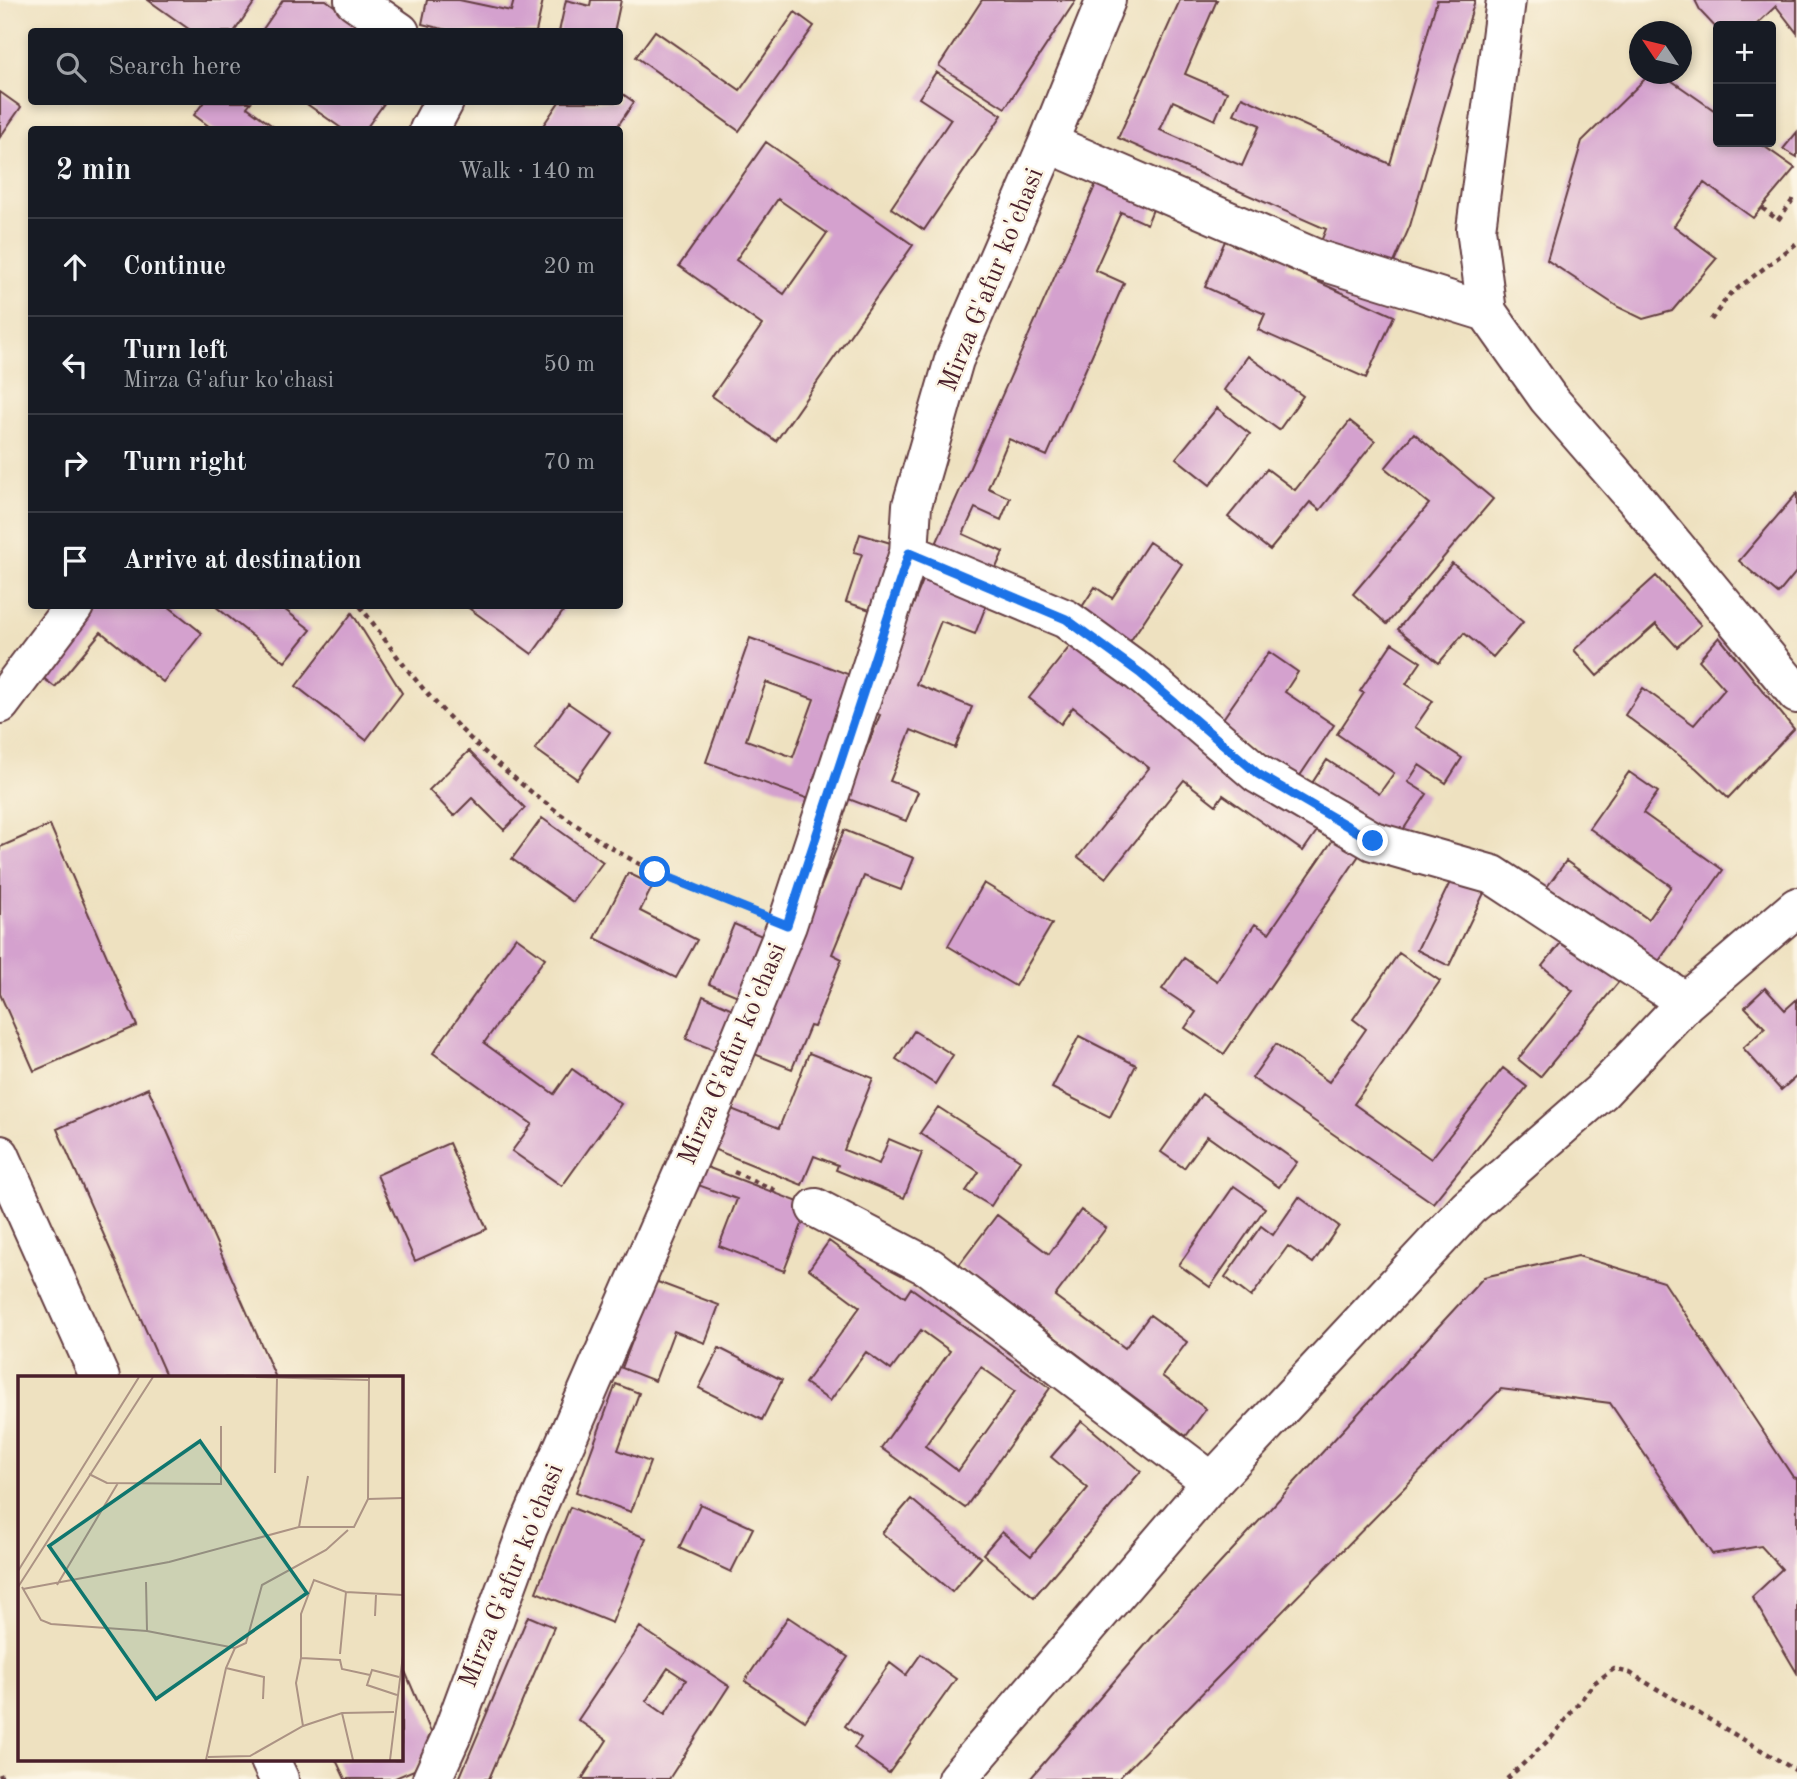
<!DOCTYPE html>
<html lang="en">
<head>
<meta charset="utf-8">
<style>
  body { margin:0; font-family:"Old Standard TT",serif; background:#242831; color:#f1f3f6 }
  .controls { position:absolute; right:21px; top:21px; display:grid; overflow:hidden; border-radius:7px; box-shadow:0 4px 10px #0003 }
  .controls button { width:63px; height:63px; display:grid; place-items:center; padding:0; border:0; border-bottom:2px solid #363941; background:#171b24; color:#f1f3f6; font:35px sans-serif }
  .compass { position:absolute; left:1629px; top:21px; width:63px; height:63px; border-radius:50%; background:#171b24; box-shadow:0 4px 10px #0003; rotate:305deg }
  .stop { position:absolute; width:21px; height:21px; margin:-16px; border:5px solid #1a73e8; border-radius:50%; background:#fff }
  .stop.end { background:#1a73e8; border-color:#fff; box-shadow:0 2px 7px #0008 }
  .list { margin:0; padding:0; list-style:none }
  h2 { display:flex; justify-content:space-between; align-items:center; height:91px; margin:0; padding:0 28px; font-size:30px }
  h2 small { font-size:23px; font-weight:400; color:#9ea1a6 }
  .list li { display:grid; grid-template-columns:46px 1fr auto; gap:21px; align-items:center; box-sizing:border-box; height:98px; padding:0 28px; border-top:2px solid #363941 }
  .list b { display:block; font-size:26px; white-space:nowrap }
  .list p { margin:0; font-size:23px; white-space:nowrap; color:#9ea1a6 }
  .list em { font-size:23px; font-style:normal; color:#9ea1a6 }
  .icon { flex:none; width:38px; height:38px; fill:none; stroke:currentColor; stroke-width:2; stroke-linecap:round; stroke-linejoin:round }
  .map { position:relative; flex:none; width:1797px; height:1779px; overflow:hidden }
  .search { position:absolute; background:#171b24; box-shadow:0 4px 10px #0003; left:28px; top:28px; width:595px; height:77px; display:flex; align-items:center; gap:18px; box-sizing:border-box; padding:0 24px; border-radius:7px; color:#9ea1a6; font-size:26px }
  .panel { position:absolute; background:#171b24; box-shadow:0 4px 10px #0003; left:28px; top:126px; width:595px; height:483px; border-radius:7px }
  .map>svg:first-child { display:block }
</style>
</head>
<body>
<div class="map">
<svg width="1797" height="1779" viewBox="0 0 1797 1779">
  <rect width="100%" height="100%" fill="#fcf5e5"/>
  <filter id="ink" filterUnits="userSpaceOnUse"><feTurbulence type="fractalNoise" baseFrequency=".0143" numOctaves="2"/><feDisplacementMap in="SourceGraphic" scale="14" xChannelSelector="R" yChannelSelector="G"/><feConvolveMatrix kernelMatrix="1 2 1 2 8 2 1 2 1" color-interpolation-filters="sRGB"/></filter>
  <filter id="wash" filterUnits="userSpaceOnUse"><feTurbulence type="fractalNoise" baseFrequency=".00686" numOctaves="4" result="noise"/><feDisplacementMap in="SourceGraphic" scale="28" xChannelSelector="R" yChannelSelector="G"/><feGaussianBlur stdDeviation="1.57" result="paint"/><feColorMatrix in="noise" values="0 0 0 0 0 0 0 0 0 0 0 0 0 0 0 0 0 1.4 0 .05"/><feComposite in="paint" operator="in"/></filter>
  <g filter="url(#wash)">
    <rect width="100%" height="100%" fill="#eee1c0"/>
    <g id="blocks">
      <path fill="#d4a1ce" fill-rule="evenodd" d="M148 0H256L234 32H193Z
        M283 0H326L370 32H261Z
        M427 0H459L511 11 514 0H543L536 32H455L422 24Z
        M566 0 590 6 591 0H621L614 32H559Z
        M982 0H1076L1005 108 939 66Z
        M1180 0H1217L1185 74 1227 92 1215 120 1173 101 1160 130 1242 166 1260 125 1234 114 1242 97 1390 164 1437 0H1475L1410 226 1390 272 1320 244 1326 229 1118 138Z
        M1695 0H1797V33L1776 6 1755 26H1718V30L1701 12Z
        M795 12 814 26 739 131 636 57 655 31 740 90Z
        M936 72 1002 115 924 230 891 208 951 119 919 98Z
        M1650 74H1662L1718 113V142H1758L1795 168 1753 218 1704 183 1674 226 1717 258 1672 311 1643 319 1618 307 1547 260 1582 141Z
        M0 92 21 107 0 137Z
        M620 92 634 102 615 130H540L559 102H620Z
        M204 102H251L247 107 278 130H214L194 115Z
        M304 102H385L365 130H344Z
        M1797 132V157L1783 149Z
        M766 142 913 245 776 441 712 396 762 325 679 266ZM778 199 827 233 784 294 736 260Z
        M1099 177 1156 202 1147 224 1121 212 1095 270 1124 283 1047 456 1009 439 988 488 1010 498 1001 520 975 508 963 534 1003 552 991 579 932 553Z
        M1228 234 1288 260 1285 267 1394 316 1366 378 1258 330 1265 314 1205 287Z
        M1248 356 1303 396 1279 430 1224 390Z
        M1217 408 1250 434 1210 485 1176 458Z
        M1350 421 1375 441 1320 510 1310 502 1270 550 1228 517 1267 469 1295 490Z
        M1414 433 1493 499 1387 624 1353 594 1429 504 1385 468Z
        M1797 493V571L1778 594 1739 561Z
        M860 534 894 544 873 611 846 602 862 554 854 552Z
        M1149 542 1182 564 1129 643 1080 610 1095 587 1112 598Z
        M1452 563 1523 622 1493 657 1464 633 1439 663 1398 629Z
        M928 568 991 593 975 634 941 621 916 684 972 707 955 748 911 730 890 781 918 792 906 821 846 798 880 715 870 711Z
        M1656 576 1701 625 1677 647 1656 624 1597 676 1574 650Z
        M85 606H168L202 633 163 682 101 632 55 687 33 670Z
        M215 606H280L311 630 285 662Z
        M466 606H567L532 654Z
        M352 613 402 693 366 740 296 686Z
        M1719 637 1794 729 1728 798 1696 768 1625 715 1643 688 1694 725 1725 689 1699 660Z
        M750 638 853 676 809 799 706 762ZM766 682 814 699 793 757 746 740Z
        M1075 640 1319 828 1303 851 1223 795 1216 805 1184 780 1106 878 1078 857 1149 768 1073 707 1061 724 1029 698Z
        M1392 643 1421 662 1406 684 1433 701 1415 727 1462 758 1446 783 1419 765 1408 782 1427 794 1397 839 1307 791 1327 760 1379 794 1394 773 1337 734 1364 693 1360 691Z
        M1269 652 1298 672 1285 692 1334 725 1297 780 1218 726Z
        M568 703 610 732 577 779 535 749Z
        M469 751 525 808 504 830 472 798 454 816 429 790Z
        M1629 772 1658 792 1643 813 1723 870 1656 965 1547 887 1566 861 1648 919 1671 886 1589 828Z
        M542 818 603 862 573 902 512 859Z
        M50 825 137 1026 34 1071 0 994V847Z
        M844 830 914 858 901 890 864 876 832 954 842 959 814 1027 810 1026 792 1069 747 1051 799 941Z
        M1337 834 1362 851 1224 1054 1185 1028 1196 1012 1162 989 1184 958 1217 981 1255 924 1269 933Z
        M628 873 653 885 640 911 697 940 676 978 595 938Z
        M1452 878 1484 893 1449 966 1417 950Z
        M984 883 1052 924 1015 986 948 946Z
        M734 924 769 939 745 999 709 984Z
        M1568 934 1622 978 1540 1077 1518 1059 1573 991 1542 966Z
        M516 937 545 958 484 1043 554 1094 572 1069 621 1104 562 1186 512 1151 532 1124 433 1053Z
        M1399 953 1440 981 1354 1104 1431 1159 1503 1068 1527 1087 1433 1203 1252 1078 1276 1044 1329 1082 1366 1029 1353 1019Z
        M1765 988 1785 1010 1797 999V1076L1781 1090 1743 1048 1765 1028 1745 1007Z
        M703 996 735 1010 719 1052 686 1039Z
        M914 1031 953 1055 935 1084 896 1059Z
        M1079 1036 1136 1065 1110 1117 1052 1088Z
        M809 1053 873 1078 844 1150 879 1164 889 1139 922 1153 904 1198 836 1170 838 1165 814 1156 802 1185 713 1149 729 1108 779 1128Z
        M148 1088 276 1378H167L57 1129Z
        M1202 1094 1297 1162 1279 1187 1207 1136 1184 1168 1161 1152Z
        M938 1107 1020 1160 991 1206 966 1191 979 1172 920 1133Z
        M449 1143 487 1229 415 1261 377 1175Z
        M704 1166 809 1206 784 1271 719 1246 737 1199 698 1185Z
        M1234 1186 1265 1208 1210 1287 1179 1265Z
        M1299 1197 1339 1226 1313 1263 1288 1246 1251 1297 1225 1277 1261 1226 1273 1235Z
        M1081 1210 1106 1228 1055 1296 1125 1348 1150 1315 1187 1342 1162 1376 1206 1409 1186 1436 959 1265 997 1215 1049 1254Z
        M829 1241 905 1297 911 1288 1050 1388 965 1508 881 1448 950 1351 921 1330 891 1370 866 1352 830 1401 805 1383 860 1307 809 1269ZM981 1367 1015 1391 958 1471 925 1446Z
        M1578 1256 1664 1282 1793 1477 1797 1478V1673L1752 1597 1782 1569 1761 1546 1712 1554 1610 1403 1501 1389 1118 1779H1030L1153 1636 1484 1277Z
        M655 1281 719 1305 705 1343 674 1331 655 1381 622 1368Z
        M719 1348 782 1380 762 1420 699 1388Z
        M616 1384 639 1393 618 1450 650 1462 631 1512 576 1492Z
        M1082 1421 1141 1471 1034 1597 983 1554 1002 1532 1031 1556 1088 1488 1051 1457Z
        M911 1499 981 1558 952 1592 882 1533Z
        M700 1504 753 1528 731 1572 679 1548Z
        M570 1507 646 1538 612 1623 536 1592Z
        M528 1616 554 1627 489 1779H459Z
        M788 1617 848 1657 805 1721 745 1681Z
        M640 1627 729 1686 669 1779H582L607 1740 578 1720ZM668 1668 686 1680 665 1714 646 1701Z
        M921 1654 956 1679 889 1773 854 1748 861 1738 845 1726 890 1663 906 1675Z
        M401 1662 434 1739 414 1770 393 1779H345L336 1760H401Z"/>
    </g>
  </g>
  <g filter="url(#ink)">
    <use href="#blocks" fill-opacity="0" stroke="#633c41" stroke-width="2"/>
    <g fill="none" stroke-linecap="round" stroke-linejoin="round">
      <g stroke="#633c41" stroke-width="42">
        <path id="minor" d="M354 0 400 32
          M1506 0 1476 229 1487 312 1548 398 1635 498 1797 694
          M429 130 444 102
          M1048 143 1319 260 1487 312
          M909 553 1066 619 1140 673 1258 774 1373 841 1493 875 1686 1002
          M0 704 74 606
          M0 1155 100 1378
          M816 1208 929 1267 1212 1482
          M270 1760 279 1779
          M432 1779 451 1737 528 1528 724 1079 787 925 909 553 912 505 954 360 1048 143 1106 0
          M957 1779 1212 1482 1468 1208 1601 1092 1686 1002 1797 907"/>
      </g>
      <path stroke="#633c41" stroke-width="4.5" stroke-dasharray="5 5" stroke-linecap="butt" d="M1762 208 1778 220 1792 201 1797 205
        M1711 320 1729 295 1797 243
        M360 606C377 628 393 652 411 674 473 751 567 828 655 872 684 886 715 896 744 908
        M734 1172 777 1191
        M0 1774 2 1779
        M1507 1779 1552 1737 1594 1683 1614 1669 1630 1673 1797 1771"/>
      <use href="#minor" stroke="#fff" stroke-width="38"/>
    </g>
  </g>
  <g fill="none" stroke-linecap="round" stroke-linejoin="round" filter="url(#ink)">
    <path stroke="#1a73e8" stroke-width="9" d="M655 872 787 925 909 553 1066 619 1140 673 1258 774 1373 841"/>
  </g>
  <g text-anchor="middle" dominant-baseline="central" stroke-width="5" stroke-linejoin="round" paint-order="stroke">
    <g font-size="26" fill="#4a1f2b" stroke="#fcf5e5">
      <text transform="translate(992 280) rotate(-68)">Mirza G'afur ko'chasi</text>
      <text transform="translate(733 1054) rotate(-67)">Mirza G'afur ko'chasi</text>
      <text transform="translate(512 1576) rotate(-68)">Mirza G'afur ko'chasi</text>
    </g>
  </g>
  <g transform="translate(18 1376)">
    <rect width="385" height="385" fill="#eee1c0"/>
    <path fill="none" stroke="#ac9384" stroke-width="2" d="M238 1 351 4M257 97 259 1M71 98 89 107 203 108V50M350 123 385 122M281 151 290 100M0 195 121 1M128 206 129 255M39 209 100 107M0 211 135 1M4 211 23 244 33 248 129 255 217 272 208 292 188 384M5 213 151 186 281 151H336L350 123 351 1M357 240 358 219M217 272 228 267 244 209 308 174 330 154M322 278 328 216M283 282 322 284 324 293 352 299M208 292 246 301 245 323M379 319 349 309 354 294 381 301M324 337 335 384M285 350 278 307 283 282V238L296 204 328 216 385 219M190 381 232 380 285 350 324 337 376 336M372 384 385 279"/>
    <path fill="#0f766e" fill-opacity="0.15" stroke="#0f766e" stroke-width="3.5" d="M182 65 289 217 138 323 31 170Z"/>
    <rect width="385" height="385" fill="none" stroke="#4a1f2b" stroke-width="3.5"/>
  </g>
</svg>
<div class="controls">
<button>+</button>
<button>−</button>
</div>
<svg class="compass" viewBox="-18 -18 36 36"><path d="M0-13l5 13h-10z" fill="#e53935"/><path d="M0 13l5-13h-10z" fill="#9ea1a6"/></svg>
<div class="stop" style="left:655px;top:872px"></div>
<div class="stop end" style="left:1373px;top:841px"></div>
<div class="search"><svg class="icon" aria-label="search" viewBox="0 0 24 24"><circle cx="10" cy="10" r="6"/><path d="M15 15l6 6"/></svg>Search here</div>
<section class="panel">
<h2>2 min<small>Walk · 140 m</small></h2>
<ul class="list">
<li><svg class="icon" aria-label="ahead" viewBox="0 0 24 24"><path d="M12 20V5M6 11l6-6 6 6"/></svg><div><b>Continue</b></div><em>20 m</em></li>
<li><svg class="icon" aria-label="left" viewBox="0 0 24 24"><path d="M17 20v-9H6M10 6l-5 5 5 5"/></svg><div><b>Turn left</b><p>Mirza G'afur ko'chasi</p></div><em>50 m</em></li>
<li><svg class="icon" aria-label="right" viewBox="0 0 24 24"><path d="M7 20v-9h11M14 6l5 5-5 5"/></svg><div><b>Turn right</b></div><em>70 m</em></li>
<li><svg class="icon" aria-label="arrive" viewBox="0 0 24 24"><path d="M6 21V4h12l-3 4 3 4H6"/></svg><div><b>Arrive at destination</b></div></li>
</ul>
</section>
</div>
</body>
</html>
